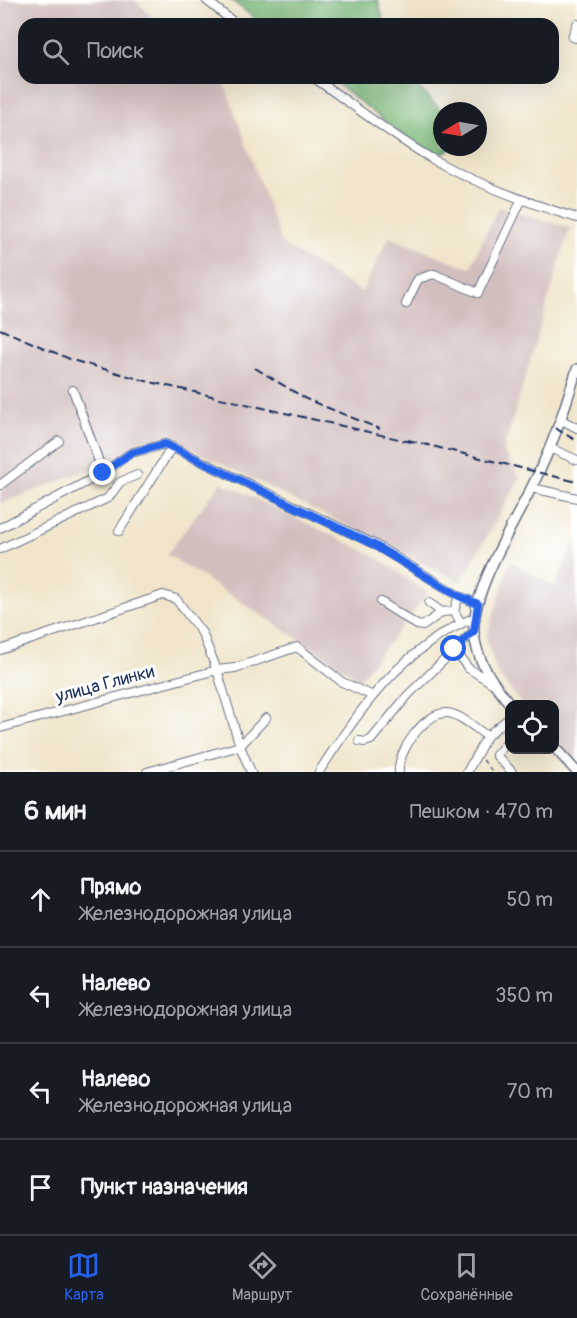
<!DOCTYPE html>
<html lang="ru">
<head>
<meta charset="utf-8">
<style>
  body { margin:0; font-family:Pangolin,sans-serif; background:#242831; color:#f1f3f6 }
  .controls { position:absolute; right:18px; bottom:18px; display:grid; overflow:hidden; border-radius:12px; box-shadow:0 6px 24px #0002 }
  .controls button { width:54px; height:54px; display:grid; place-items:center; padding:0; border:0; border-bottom:2px solid #363941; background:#171b24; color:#f1f3f6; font:30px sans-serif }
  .compass { position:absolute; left:433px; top:102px; width:54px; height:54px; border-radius:50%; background:#171b24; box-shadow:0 6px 24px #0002; rotate:259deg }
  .stop { position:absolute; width:18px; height:18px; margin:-14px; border:4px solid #2563eb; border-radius:50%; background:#fff }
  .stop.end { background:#2563eb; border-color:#fff; box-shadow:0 2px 6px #0008 }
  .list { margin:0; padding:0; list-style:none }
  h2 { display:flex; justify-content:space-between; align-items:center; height:78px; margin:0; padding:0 24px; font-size:26px }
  h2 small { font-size:20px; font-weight:400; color:#9ea1a6 }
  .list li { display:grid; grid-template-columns:39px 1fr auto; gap:18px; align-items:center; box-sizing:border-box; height:96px; padding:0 24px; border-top:2px solid #363941 }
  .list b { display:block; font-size:22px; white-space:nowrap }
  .list p { margin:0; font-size:20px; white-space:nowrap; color:#9ea1a6 }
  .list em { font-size:20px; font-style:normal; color:#9ea1a6 }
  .icon { flex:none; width:33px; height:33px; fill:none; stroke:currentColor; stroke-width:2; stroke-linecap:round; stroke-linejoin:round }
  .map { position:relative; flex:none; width:577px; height:772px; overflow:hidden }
  .search { position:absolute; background:#171b24; box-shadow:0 6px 24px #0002; left:18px; right:18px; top:18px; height:66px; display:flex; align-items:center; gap:15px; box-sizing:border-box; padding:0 21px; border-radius:18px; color:#9ea1a6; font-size:22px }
  .sheet { height:462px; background:#171b24 }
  nav { display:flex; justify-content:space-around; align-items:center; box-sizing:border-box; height:84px; border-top:2px solid #363941; background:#171b24; font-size:16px; color:#9ea1a6 }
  nav a { display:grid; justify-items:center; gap:3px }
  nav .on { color:#2563eb }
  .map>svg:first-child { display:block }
</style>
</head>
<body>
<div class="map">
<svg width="577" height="772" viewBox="0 0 577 772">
  <rect width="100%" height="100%" fill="#fff"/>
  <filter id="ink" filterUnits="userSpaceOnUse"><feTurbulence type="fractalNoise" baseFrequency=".0167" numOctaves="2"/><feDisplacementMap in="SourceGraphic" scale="12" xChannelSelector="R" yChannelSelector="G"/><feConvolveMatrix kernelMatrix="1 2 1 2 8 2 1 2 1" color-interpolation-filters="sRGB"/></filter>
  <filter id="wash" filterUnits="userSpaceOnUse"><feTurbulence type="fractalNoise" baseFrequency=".008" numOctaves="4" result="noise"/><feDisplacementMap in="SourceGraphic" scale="24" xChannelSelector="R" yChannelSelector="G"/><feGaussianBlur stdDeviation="1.35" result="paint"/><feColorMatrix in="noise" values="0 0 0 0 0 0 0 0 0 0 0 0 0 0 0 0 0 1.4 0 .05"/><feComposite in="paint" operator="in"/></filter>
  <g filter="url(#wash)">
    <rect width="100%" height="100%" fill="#f0e5ca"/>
    <path fill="#d1bfbe" d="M0 0H135L160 24H24V78H216L226 88 282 244 362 292 389 237 470 268 498 207 570 228 503 451 520 478 461 582 179 443 131 453 0 504Z
      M221 482 373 555 428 593 360 679 167 554Z
      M577 539V767L555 742 554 704H522L497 673 486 638 510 561 554 586Z"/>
    <path fill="#77b575" stroke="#49726a" stroke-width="1.5" d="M231 0H378L384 24H262Z
      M330 78H409L442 111V147H455L431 158Z"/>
  </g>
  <g filter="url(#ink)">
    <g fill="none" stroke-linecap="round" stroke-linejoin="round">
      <g stroke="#666f84" stroke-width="10">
        <path id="minor" d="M206 0 236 24
          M577 24 572 37 577 38
          M314 78C355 106 393 137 436 161 481 186 528 203 577 218
          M406 304 418 279 434 274 478 293 521 201
          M73 390 103 473
          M560 419 577 428
          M550 448 577 460
          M0 485 59 441
          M532 488 577 498
          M0 528 103 473 131 453 165 444 374 544 459 596 478 604
          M119 531 172 447
          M0 549 108 498 120 482 137 475
          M459 596 454 611 461 623
          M381 602 417 625 423 626 442 612 454 611
          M429 603 442 612
          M454 649 468 668 492 683
          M0 650 163 595 176 599 202 633 217 670 240 746 251 772
          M0 728 217 670 235 668 297 647 342 682 373 696
          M359 741 365 742 371 740 408 695 474 631
          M505 745 496 755 512 772
          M147 772 240 746 266 718
          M319 772C359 709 404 646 476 617
          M399 772C397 752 424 713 446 713 459 713 476 729 487 736
          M467 772 487 736 510 717"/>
      </g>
      <g stroke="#666f84" stroke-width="12">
        <path id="major" d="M510 704C493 683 476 661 474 632 471 588 521 513 539 472 555 439 566 404 577 369
          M554 747 577 772"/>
      </g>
      <path stroke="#666f84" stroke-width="1.5" stroke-dasharray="4.5 4.5" stroke-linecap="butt" d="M483 760 493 772"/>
      <use href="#minor" stroke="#fff" stroke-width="8"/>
      <use href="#major" stroke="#fff" stroke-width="9"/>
      <path stroke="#1b2f5e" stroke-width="2" stroke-dasharray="9 4.5" stroke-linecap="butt" d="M0 329 72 360 146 381 416 443
        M255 368 306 399 380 429
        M555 428 577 441
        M408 440 577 482"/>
    </g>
  </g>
  <g fill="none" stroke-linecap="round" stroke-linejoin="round" filter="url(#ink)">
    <path stroke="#2563eb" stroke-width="8" d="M103 473 131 453 165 444 372 544 459 596 478 604 474 631 454 649"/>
  </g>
  <g text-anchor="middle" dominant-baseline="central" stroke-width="6" stroke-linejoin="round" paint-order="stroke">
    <g font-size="18" fill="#1b2f5e" stroke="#fff">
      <text transform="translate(105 684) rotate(-15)">улица Глинки</text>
    </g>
  </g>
</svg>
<div class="controls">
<button><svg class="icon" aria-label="locate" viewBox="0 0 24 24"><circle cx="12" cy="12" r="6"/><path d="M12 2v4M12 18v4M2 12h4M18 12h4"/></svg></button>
</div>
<svg class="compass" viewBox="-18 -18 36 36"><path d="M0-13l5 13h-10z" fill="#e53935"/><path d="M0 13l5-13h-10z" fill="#9ea1a6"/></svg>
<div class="stop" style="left:454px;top:649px"></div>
<div class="stop end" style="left:103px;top:473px"></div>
<div class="search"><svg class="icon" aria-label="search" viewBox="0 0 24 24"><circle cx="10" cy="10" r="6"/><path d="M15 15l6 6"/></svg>Поиск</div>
</div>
<section class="sheet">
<h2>6 мин<small>Пешком · 470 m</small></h2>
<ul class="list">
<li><svg class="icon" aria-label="ahead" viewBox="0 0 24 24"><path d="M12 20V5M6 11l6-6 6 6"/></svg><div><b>Прямо</b><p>Железнодорожная улица</p></div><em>50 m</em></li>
<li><svg class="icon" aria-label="left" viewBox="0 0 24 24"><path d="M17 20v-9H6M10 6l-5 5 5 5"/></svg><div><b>Налево</b><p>Железнодорожная улица</p></div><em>350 m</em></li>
<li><svg class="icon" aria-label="left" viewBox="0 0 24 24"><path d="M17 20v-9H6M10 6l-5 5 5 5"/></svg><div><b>Налево</b><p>Железнодорожная улица</p></div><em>70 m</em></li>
<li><svg class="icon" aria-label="arrive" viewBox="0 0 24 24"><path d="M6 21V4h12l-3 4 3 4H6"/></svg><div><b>Пункт назначения</b></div></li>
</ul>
</section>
<nav>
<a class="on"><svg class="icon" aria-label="map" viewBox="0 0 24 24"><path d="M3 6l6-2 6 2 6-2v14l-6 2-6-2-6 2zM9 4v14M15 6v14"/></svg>Карта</a>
<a><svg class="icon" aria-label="directions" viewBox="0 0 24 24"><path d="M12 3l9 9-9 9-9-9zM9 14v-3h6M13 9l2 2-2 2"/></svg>Маршрут</a>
<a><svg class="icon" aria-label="saved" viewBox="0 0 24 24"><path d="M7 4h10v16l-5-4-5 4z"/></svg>Сохранённые</a>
</nav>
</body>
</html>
